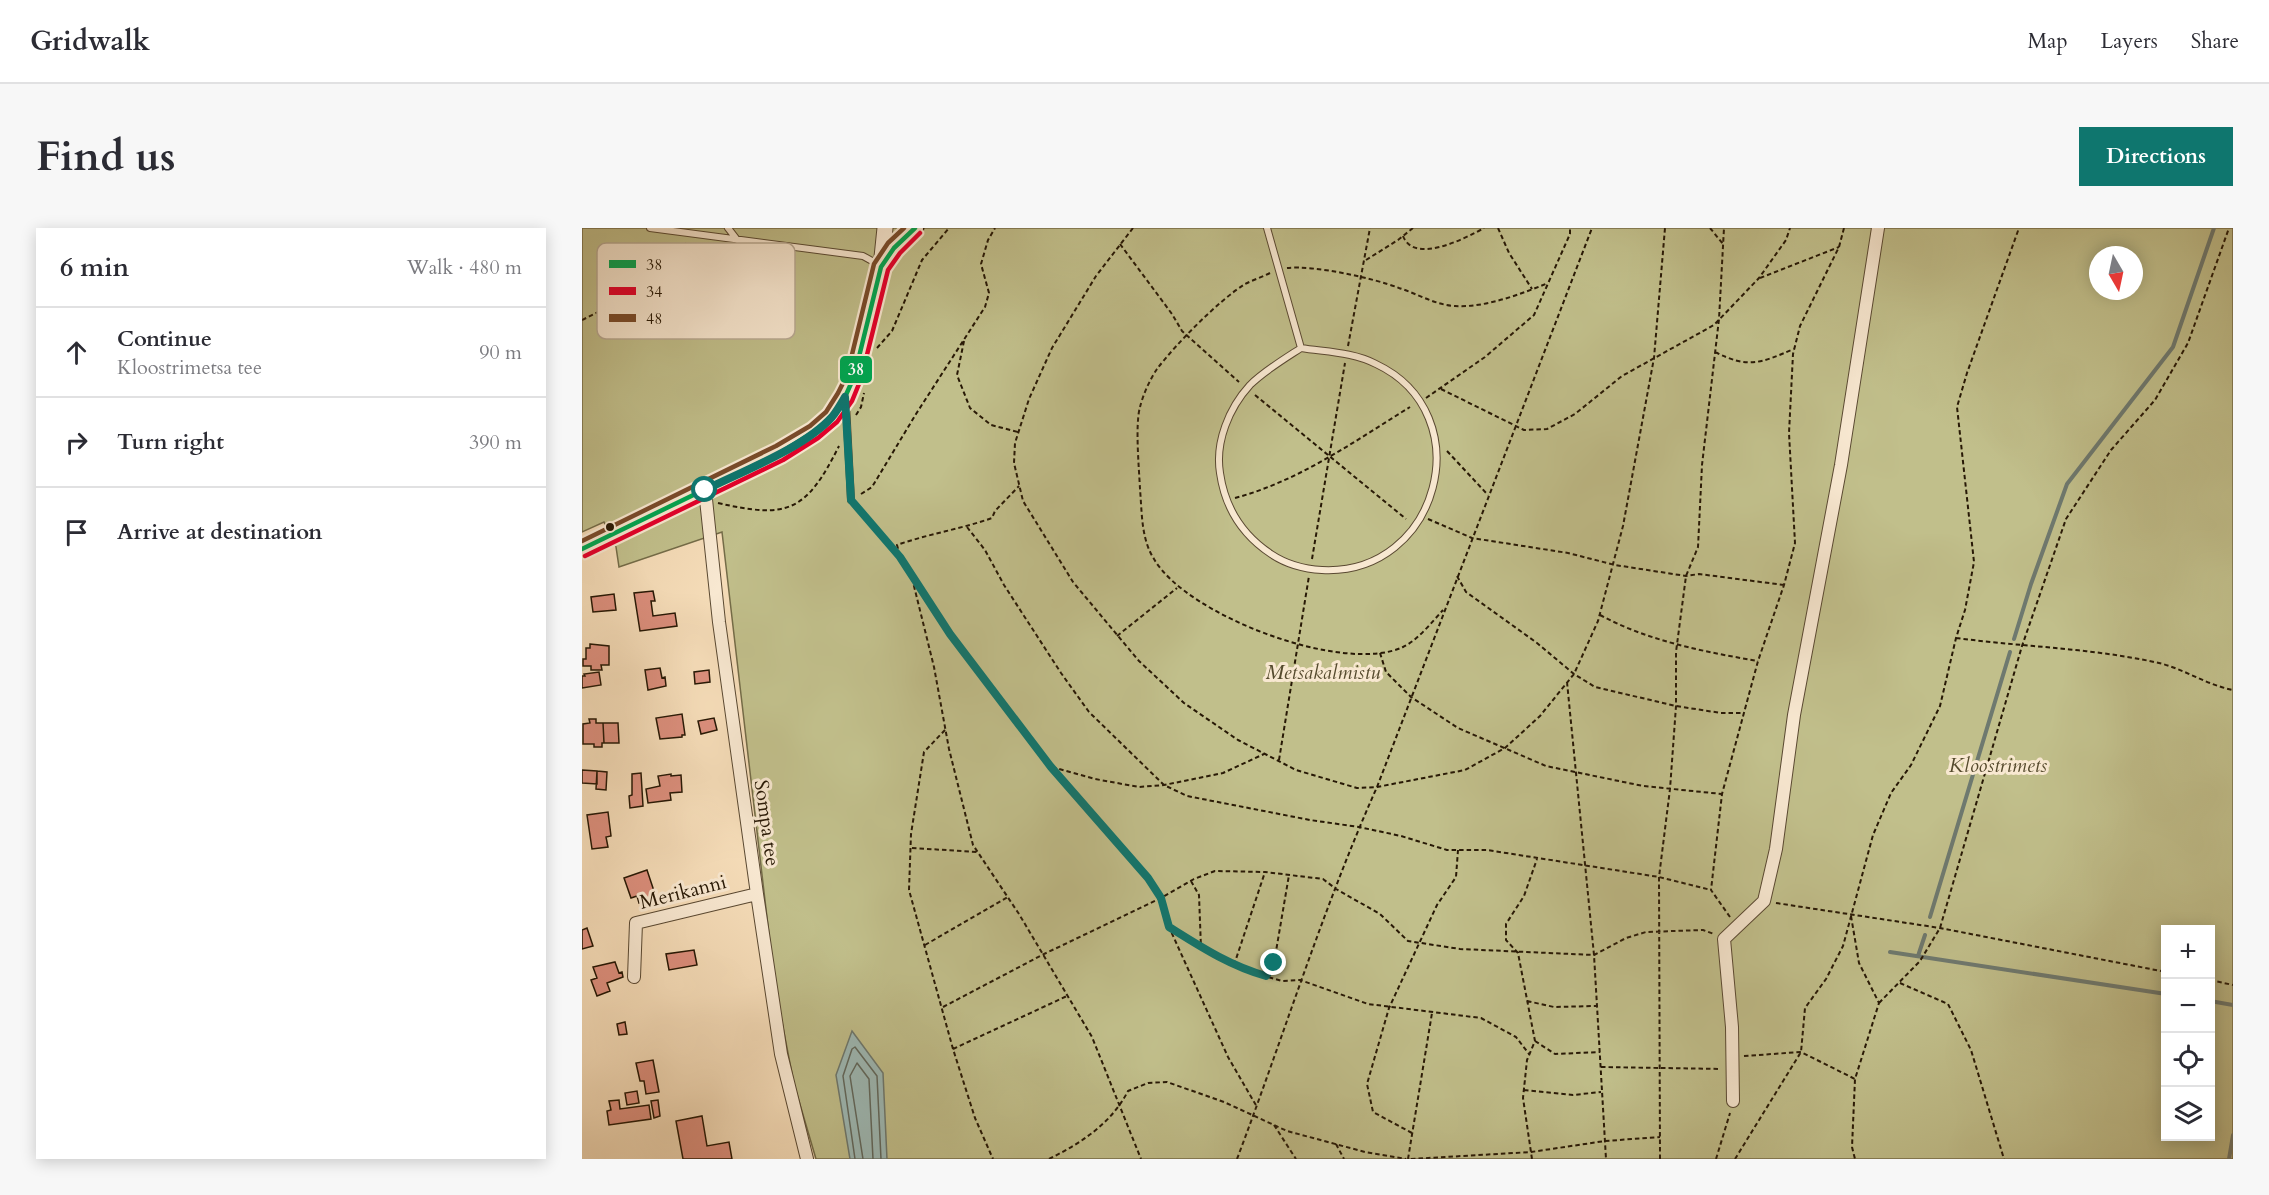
<!DOCTYPE html>
<html lang="en">
<head>
<meta charset="utf-8">
<style>
  body { margin:0; font-family:Cardo,serif; background:#f7f7f7; color:#2b2b33 }
  .controls { position:absolute; right:18px; bottom:18px; display:grid; overflow:hidden; border-radius:0px; box-shadow:0 3px 15px #0003 }
  .controls button { width:54px; height:54px; display:grid; place-items:center; padding:0; border:0; border-bottom:2px solid #e1e1e2; background:#fff; color:#2b2b33; font:30px sans-serif }
  .compass { position:absolute; left:1507px; top:18px; width:54px; height:54px; border-radius:50%; background:#fff; box-shadow:0 3px 15px #0003; rotate:171deg }
  .stop { position:absolute; width:18px; height:18px; margin:-14px; border:4px solid #0f766e; border-radius:50%; background:#fff }
  .stop.end { background:#0f766e; border-color:#fff; box-shadow:0 2px 6px #0008 }
  .list { margin:0; padding:0; list-style:none }
  h2 { display:flex; justify-content:space-between; align-items:center; height:78px; margin:0; padding:0 24px; font-size:26px }
  h2 small { font-size:20px; font-weight:400; color:#7c7c81 }
  .list li { display:grid; grid-template-columns:39px 1fr auto; gap:18px; align-items:center; box-sizing:border-box; height:90px; padding:0 24px; border-top:2px solid #e1e1e2 }
  .list b { display:block; font-size:22px; white-space:nowrap }
  .list p { margin:0; font-size:20px; white-space:nowrap; color:#7c7c81 }
  .list em { font-size:20px; font-style:normal; color:#7c7c81 }
  .icon { flex:none; width:33px; height:33px; fill:none; stroke:currentColor; stroke-width:2; stroke-linecap:round; stroke-linejoin:round }
  .map { position:relative; flex:none; width:1651px; height:931px; overflow:hidden; border-radius:0px }
  header { display:flex; align-items:center; gap:36px; box-sizing:border-box; height:84px; padding:0 30px; background:#fff; border-bottom:2px solid #e1e1e2 }
  header strong { font-size:28px }
  nav { display:flex; gap:33px; margin-inline-start:auto; font-size:21px }
  .intro { display:flex; align-items:center; justify-content:space-between; box-sizing:border-box; height:144px; padding:0 36px }
  h1 { margin:0; font-size:42px }
  .button { padding:15px 27px; border-radius:0px; background:#0f766e; color:#fff; font-size:21px; font-weight:700 }
  main { display:flex; gap:36px; padding:0 36px }
  aside { flex:1; background:#fff; border-radius:0px; box-shadow:0 3px 15px #0003 }
  .map>svg:first-child { display:block }
</style>
</head>
<body>
<header>
<strong>Gridwalk</strong>
<nav><a>Map</a><a>Layers</a><a>Share</a></nav>
</header>
<div class="intro"><h1>Find us</h1><a class="button">Directions</a></div>
<main>
<aside>
<h2>6 min<small>Walk · 480 m</small></h2>
<ul class="list">
<li><svg class="icon" aria-label="ahead" viewBox="0 0 24 24"><path d="M12 20V5M6 11l6-6 6 6"/></svg><div><b>Continue</b><p>Kloostrimetsa tee</p></div><em>90 m</em></li>
<li><svg class="icon" aria-label="right" viewBox="0 0 24 24"><path d="M7 20v-9h11M14 6l5 5-5 5"/></svg><div><b>Turn right</b></div><em>390 m</em></li>
<li><svg class="icon" aria-label="arrive" viewBox="0 0 24 24"><path d="M6 21V4h12l-3 4 3 4H6"/></svg><div><b>Arrive at destination</b></div></li>
</ul>
</aside>
<div class="map">
<svg width="1651" height="931" viewBox="0 0 1651 931">
  <rect width="100%" height="100%" fill="#f5dcb8"/>
  <filter id="stains"><feTurbulence type="fractalNoise" baseFrequency=".00333" numOctaves="4"/><feColorMatrix values="0 0 0 0 .2 0 0 0 0 .09 0 0 0 0 .02 0 0 0 .5 -.17"/></filter>
  <radialGradient id="worn" r=".72"><stop offset=".6" stop-color="#630" stop-opacity="0"/><stop offset="1" stop-color="#630" stop-opacity=".3"/></radialGradient>
  <path fill="#c1bf8b" stroke="#746c48" stroke-width="1.5" fill-rule="evenodd" d="M0 0H1651V931H234L212 856 193 758 140 304 37 339 34 319 22 294 0 304ZM1516 27H1552V63H1516ZM1584 702H1628V908H1584Z"/>
  <path fill="#9ebab6" stroke="#6e796f" stroke-width="1.5" d="M270 803 301 845 305 931H268L254 847Z"/>
  <g fill="none" stroke-linecap="round" stroke-linejoin="round">
    <path stroke="#62695e" stroke-width="1.5" d="M273 931 261 848 270 821 273 819 295 848 299 931
      M281 931 268 848 275 835 287 851 291 931"/>
    <path stroke="#6e796f" stroke-width="4" d="M1432 411 1449 356 1485 256 1591 119 1632 0
      M1348 689 1428 424
      M1308 724 1584 766
      M1336 728 1343 707
      M1628 773 1651 777
      M1647 931 1651 907"/>
  </g>
  <path fill="#dc8f7d" stroke="#271805" stroke-width="1.5" d="M71 363 73 373H69L71 388 93 385 95 398 58 403 52 365Z
    M32 366 34 382 11 384 9 369Z
    M8 416 27 418V437H19L20 442H9V438H1V431H4V420H8Z
    M78 440 80 450 83 449 84 458 66 462 63 442Z
    M127 442 128 454 113 456 112 444Z
    M17 444 19 457 0 460V448H3L2 446Z
    M100 486 103 507H100V509L78 511 74 490Z
    M132 490 135 502 119 506 116 493Z
    M7 491H14V495H21L22 515H20V519H12V516H1V496L8 495Z
    M21 495H36L37 515H22Z
    M0 542 15 543V556L0 555Z
    M15 543 25 544 24 562 14 561Z
    M59 545 61 578 48 580 47 568 50 567V546Z
    M89 546V548L99 547 100 564 88 565 89 572 66 575 64 561 78 558 76 548Z
    M26 584 29 608 24 609 26 619 10 621 5 587Z
    M65 642 74 669 57 675 55 668 49 670 42 650Z
    M5 700 11 718 0 721V702Z
    M112 722 115 737 87 742 84 726Z
    M33 734 37 745 40 744 41 749 25 755 28 763 15 768 9 752 15 750 11 739Z
    M43 794 45 806 37 807 35 796Z
    M71 832 77 864 64 866 62 853H58L54 835Z
    M55 863 57 875 45 877 43 865Z
    M37 872 38 881 67 877 69 891 27 897 25 883 29 882 27 873Z
    M76 872 78 888 72 890 69 873Z
    M120 888 125 918 147 914 150 931H101L94 893Z"/>
  <g fill="none" stroke-linecap="round" stroke-linejoin="round">
    <g stroke="#5a4932" stroke-width="8">
      <path id="service" d="M68 0 281 28 299 38
        M146 0 156 13
        M685 0 719 120
        M719 120C744 124 771 124 794 136 900 186 857 348 740 342 722 341 704 336 689 326 659 306 643 280 638 245 633 214 647 180 668 157 682 143 702 131 719 120Z
        M264 176 269 272"/>
    </g>
    <g stroke="#5a4932" stroke-width="14">
      <path id="minor" d="M123 262 137 394 175 666 199 826 225 931
        M52 749 54 695 175 666
        M1151 873 1150 799 1142 711 1182 673 1194 621 1212 487 1259 237 1296 0"/>
    </g>
    <g stroke="#5a4932" stroke-width="17">
      <path id="tertiary" d="M299 39 303 0"/>
    </g>
    <g stroke="#271805" stroke-width="19">
      <path id="secondary" d="M0 321 198 225 232 204 250 189 263 169 272 149 299 39 312 20 333 0"/>
    </g>
    <path stroke="#271805" stroke-width="2" stroke-dasharray="4.5 3" stroke-linecap="butt" d="M551 0 514 48 470 120 447 171 433 215 432 235 441 273 491 354 557 433 602 475 656 512 714 542 775 560 795 559 883 542 923 520 958 488 992 446 1016 393 1041 298 1072 130 1083 0
      M916 0 927 25 950 61
      M1128 0 1141 16
      M821 8C832 37 884 10 902 0
      M538 16 590 86 600 103 657 154
      M784 32 816 12 831 0
      M705 40C732 37 791 50 817 60 836 66 853 77 873 78 903 80 939 66 966 55
      M688 45C680 49 671 52 663 56 636 73 594 116 575 141 568 151 561 167 558 179 553 197 557 240 558 261 560 284 559 311 572 331 604 387 761 447 821 419 836 412 850 394 861 382
      M1178 50 1257 19
      M0 92C42 72 70 52 103 20L104 15
      M382 113 375 147 388 180 409 197 436 204
      M766 118 788 0
      M295 120 310 103 340 32 367 0
      M1133 124C1167 141 1178 135 1212 121
      M859 161 942 202 965 201 993 186 1040 148 1132 97 1177 50 1204 12 1208 0
      M673 167 824 291
      M844 170 903 129 952 87 988 6V0
      M274 187 279 179 282 165
      M865 223 906 267
      M279 266 290 259 334 186 403 79 407 65 399 36 406 12 413 0
      M653 270C717 253 773 213 828 179
      M136 275C206 291 224 284 257 218
      M275 279 318 329 368 406 469 539 566 650 579 670 587 699 646 829 675 879
      M846 291 890 310 986 325 1033 337 1104 348 1117 346 1202 357
      M385 299 403 322 422 357 479 445 507 484 582 557 605 568 728 592 777 599 819 608 865 622H905L1077 649 1129 662
      M318 328 315 317C346 306 379 301 410 290L413 283 437 258
      M730 331 763 135
      M875 348 884 364 955 415 992 446 1013 459 1094 478 1139 485H1162
      M330 350 352 439 367 521 391 617 437 686 510 809 559 931
      M1018 387C1066 413 1123 424 1176 433
      M535 408 595 360
      M1374 410C1442 419 1510 420 1577 435 1602 441 1625 457 1651 462
      M798 425 804 444 829 469 876 500 964 538 1061 558 1140 566
      M985 454 1012 727 1024 931
      M363 502 342 524 329 606 327 662 371 821 393 890 411 931
      M697 532 727 348
      M470 539 513 551 557 559 582 557 641 545 682 526
      M330 620 396 624
      M609 653 617 667 619 720
      M1194 675 1358 700 1584 744
      M1269 688 1277 735 1297 775 1273 851 1270 919 1273 931
      M1148 689 1129 662 1140 566 1176 433 1202 357 1213 315 1207 205 1211 126 1218 98 1257 19 1262 0
      M587 699 628 726 662 742 700 753 718 752 786 776 899 790 934 809 947 826
      M343 717 426 669
      M652 737 683 644
      M684 748 692 735 707 647
      M1628 752 1651 757
      M1318 755 1366 776 1389 822 1422 931
      M945 773 972 779 1014 778
      M1297 775 1338 733 1358 700 1440 418 1484 291 1529 222 1573 172 1606 115 1647 0
      M361 779 460 727 579 670 612 651 633 643 683 644 741 651 754 661 798 686 826 713 878 721 1012 727 1044 710 1064 704 1121 702 1132 706
      M953 813 973 826 1018 824
      M371 821 485 768
      M1162 828 1219 824 1273 851
      M1019 839 1139 841
      M942 862 991 867 1019 864
      M692 897 714 931
      M830 905 791 884 785 856 807 780 855 677 874 649 876 622
      M754 916 762 931
      M467 931C499 915 529 896 546 863L566 855 585 854 642 874 705 903 783 924 824 931
      M655 931C702 807 741 680 795 559L1010 0
      M826 931 850 785
      M829 931 949 924 1023 913 1078 909
      M950 931 941 870 945 832 953 813 936 725 924 712V696L942 668 955 631
      M1078 931 1077 649 1088 561 1094 478V424L1104 348 1116 319 1120 237 1137 91 1142 0
      M1134 931 1148 885
      M1153 931 1219 824 1223 780 1244 751 1261 718 1291 607 1309 565 1329 537 1358 478 1374 410 1383 382 1392 334 1375 179 1385 145 1437 0"/>
    <use href="#service" stroke="#f8e8d1" stroke-width="6"/>
    <use href="#minor" stroke="#f8e8d1" stroke-width="12"/>
    <use href="#tertiary" stroke="#f8e8d1" stroke-width="15"/>
    <use href="#secondary" stroke="#f8e8d1" stroke-width="16"/>
    <g stroke="#f8e8d1" stroke-width="9">
      <path id="bus-1" d="M0 321 198 225 232 204 250 189 263 169 272 149 299 39 312 20 333 0"/>
    </g>
    <g stroke="#f8e8d1" stroke-width="9">
      <path id="bus-2" d="M3 328 201 232 236 210 255 194 270 173 279 151 306 42 318 25 338 5"/>
    </g>
    <g stroke="#f8e8d1" stroke-width="9">
      <path id="bus-3" d="M0 313 194 218 228 198 244 184 256 165 265 147 292 36 306 15 322 0"/>
    </g>
    <use href="#bus-1" stroke="#00a651" stroke-width="4.5"/>
    <use href="#bus-2" stroke="#e4002b" stroke-width="4.5"/>
    <use href="#bus-3" stroke="#7a4b2a" stroke-width="4.5"/>
  </g>
  <g fill="none" stroke-linecap="round" stroke-linejoin="round">
    <path stroke="#0f766e" stroke-width="8" d="M123 262C161 243 222 220 250 189 255 183 259 176 263 169L269 272 318 329 368 406 469 539 566 650 579 670 587 699C619 719 648 738 684 748L692 735"/>
  </g>
  <circle fill="#271805" stroke="#f8e8d1" stroke-width="2" cx="28" cy="299" r="5"/>
  <g text-anchor="middle" dominant-baseline="central" stroke-width="6" stroke-linejoin="round" paint-order="stroke">
    <g font-size="20" font-style="italic" fill="#554a2d" stroke="#f8e8d1">
      <text x="741" y="444">Metsakalmistu</text>
      <text x="1416" y="537">Kloostrimets</text>
    </g>
    <g font-size="20" fill="#271805" stroke="#f8e8d1">
      <text transform="translate(185 595) rotate(82)">Sompa tee</text>
      <text transform="translate(101 664) rotate(-14)">Merikanni</text>
    </g>
  </g>
  <rect x="15" y="15" width="198" height="96" rx="9" fill="#f8e8d1" stroke="#b9aa94" stroke-width="1.5"/>
  <rect x="27" y="32" width="27" height="8" fill="#00a651"/>
  <rect x="27" y="59" width="27" height="8" fill="#e4002b"/>
  <rect x="27" y="86" width="27" height="8" fill="#7a4b2a"/>
  <g font-size="16" fill="#271805">
    <text x="64" y="42">38</text>
    <text x="64" y="69">34</text>
    <text x="64" y="96">48</text>
  </g>
  <rect stroke="#f8e8d1" stroke-width="2" x="257" y="127" width="34" height="29" rx="6" fill="#00a651"/>
  <g font-size="16" text-anchor="middle" font-weight="bold" fill="#fff">
    <text x="274" y="147">38</text>
  </g>
  <rect width="100%" height="100%" filter="url(#stains)"/>
  <rect width="100%" height="100%" fill="url(#worn)"/>
</svg>
<div class="controls">
<button>+</button>
<button>−</button>
<button><svg class="icon" aria-label="locate" viewBox="0 0 24 24"><circle cx="12" cy="12" r="6"/><path d="M12 2v4M12 18v4M2 12h4M18 12h4"/></svg></button>
<button><svg class="icon" aria-label="layers" viewBox="0 0 24 24"><path d="M12 4l9 5-9 5-9-5zM3 14l9 5 9-5"/></svg></button>
</div>
<svg class="compass" viewBox="-18 -18 36 36"><path d="M0-13l5 13h-10z" fill="#e53935"/><path d="M0 13l5-13h-10z" fill="#7c7c81"/></svg>
<div class="stop" style="left:123px;top:262px"></div>
<div class="stop end" style="left:692px;top:735px"></div>
</div>
</main>
</body>
</html>
